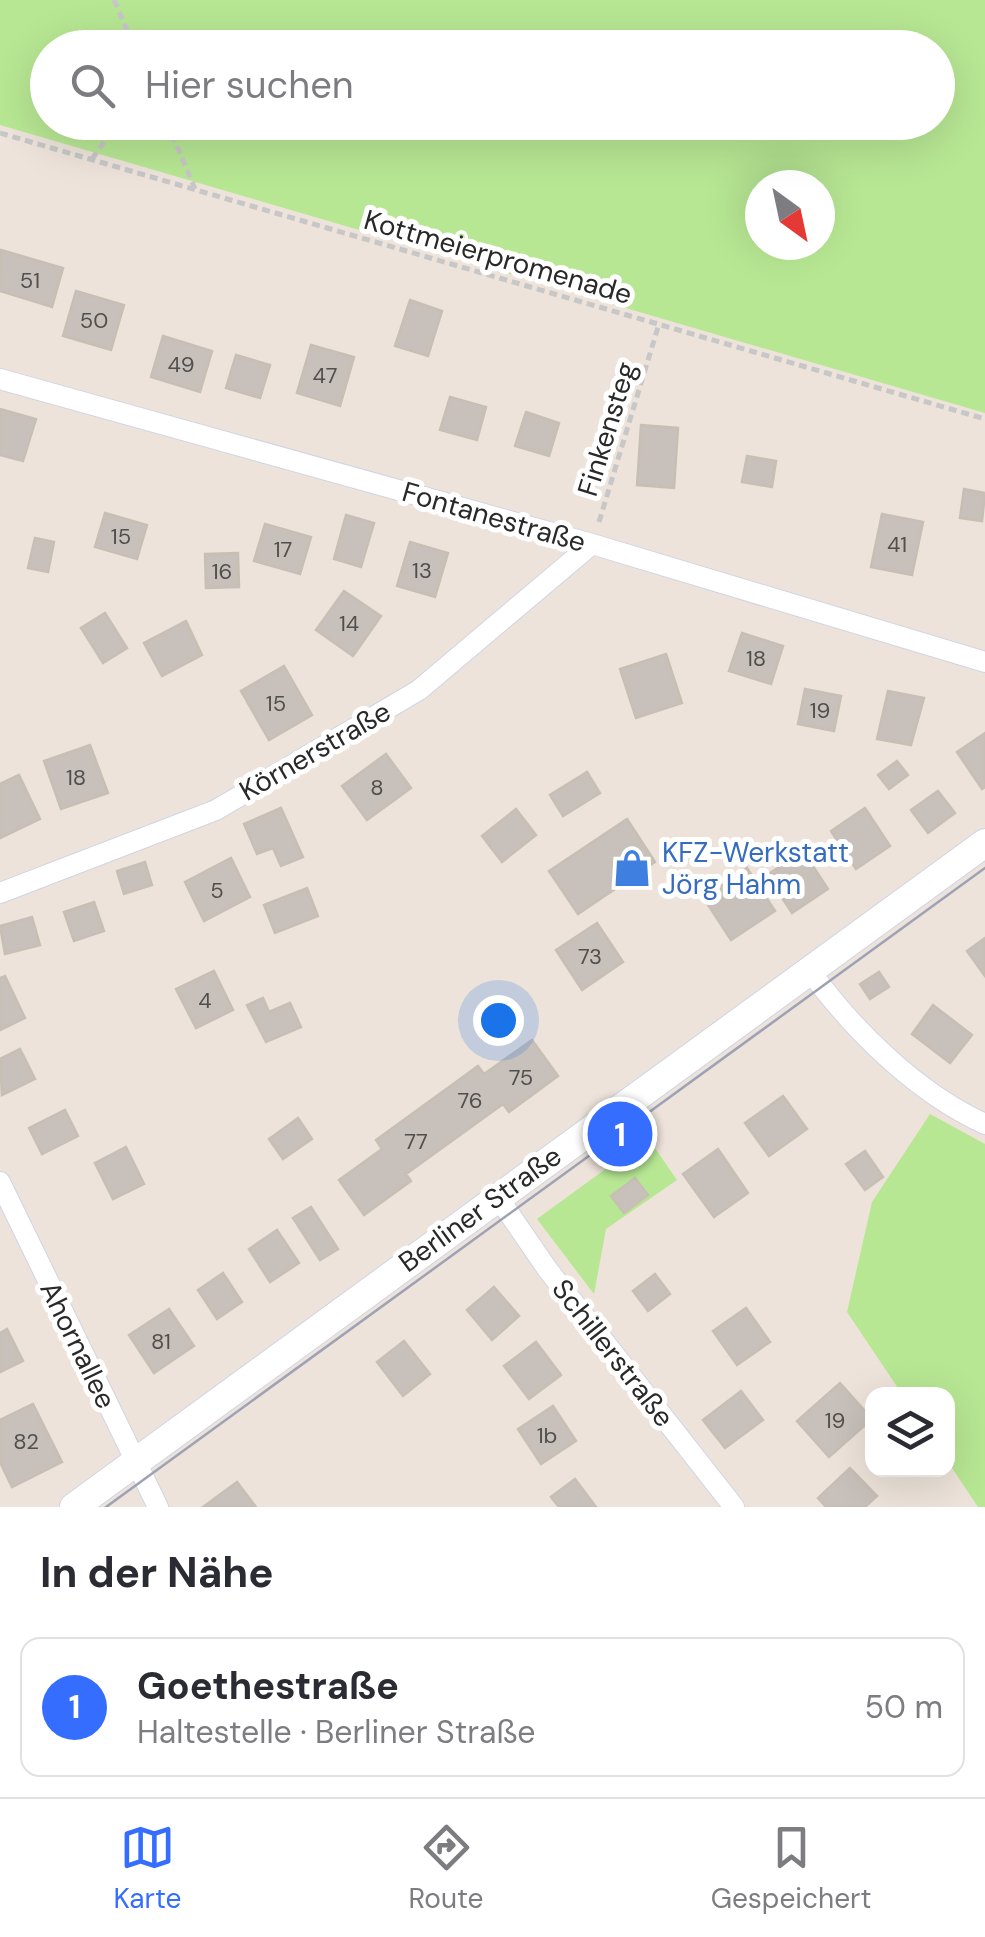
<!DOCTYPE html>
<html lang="de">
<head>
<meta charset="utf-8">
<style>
  body { margin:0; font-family:"DM Sans",sans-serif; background:#f2f2f3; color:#2b2b33 }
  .controls { position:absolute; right:30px; bottom:30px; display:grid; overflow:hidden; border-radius:20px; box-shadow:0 10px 40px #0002 }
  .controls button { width:90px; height:90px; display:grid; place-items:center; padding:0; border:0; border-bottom:2px solid #e1e1e2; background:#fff; color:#2b2b33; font:50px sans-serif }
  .compass { position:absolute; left:745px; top:170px; width:90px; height:90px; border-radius:50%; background:#fff; box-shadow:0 10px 40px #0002; rotate:147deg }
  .you { position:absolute; left:498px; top:1020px; width:35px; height:35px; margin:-25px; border:8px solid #fff; border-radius:50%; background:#1a73e8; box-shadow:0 0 0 15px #1a73e833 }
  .badge { display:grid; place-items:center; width:65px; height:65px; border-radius:50%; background:#356dff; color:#fff; font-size:32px; font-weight:700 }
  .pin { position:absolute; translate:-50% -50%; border:5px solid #fff; box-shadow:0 2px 10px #0006 }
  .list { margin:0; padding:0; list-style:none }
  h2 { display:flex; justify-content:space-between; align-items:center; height:130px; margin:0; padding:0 40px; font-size:42px }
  h2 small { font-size:32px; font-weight:400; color:#7c7c81 }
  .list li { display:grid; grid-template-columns:65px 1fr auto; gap:30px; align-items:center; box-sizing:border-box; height:140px; margin:0 20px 20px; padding:0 20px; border:2px solid #e1e1e2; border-radius:20px }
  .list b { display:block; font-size:38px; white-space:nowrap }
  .list p { margin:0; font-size:32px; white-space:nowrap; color:#7c7c81 }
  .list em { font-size:32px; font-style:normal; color:#7c7c81 }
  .icon { flex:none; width:55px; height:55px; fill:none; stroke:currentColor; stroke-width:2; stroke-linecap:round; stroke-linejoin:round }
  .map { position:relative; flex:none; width:985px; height:1507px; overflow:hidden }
  .search { position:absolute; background:#fff; box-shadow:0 10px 40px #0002; left:30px; right:30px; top:30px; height:110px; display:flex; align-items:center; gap:25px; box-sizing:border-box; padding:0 35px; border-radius:55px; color:#7c7c81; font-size:38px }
  .sheet { height:290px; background:#fff }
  nav { display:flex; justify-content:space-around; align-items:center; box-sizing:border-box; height:140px; border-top:2px solid #e1e1e2; background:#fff; font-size:28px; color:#7c7c81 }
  nav a { display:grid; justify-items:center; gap:5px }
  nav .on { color:#356dff }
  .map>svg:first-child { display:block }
</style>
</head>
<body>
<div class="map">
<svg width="985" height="1507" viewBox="0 0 985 1507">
  <rect width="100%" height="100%" fill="#ede3da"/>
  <path fill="#b7e793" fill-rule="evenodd" d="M0 0H985V413L0 125ZM48 48H938V122H48ZM760 185H820V245H760Z
    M930 1114 985 1144V1507H978L948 1462V1394H902L847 1312 872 1202Z
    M648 1138 677 1180 606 1229 594 1294 537 1219Z"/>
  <path fill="#c8c0ba" stroke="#c8bfb4" stroke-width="2.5" d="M1 250 63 268 52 307 0 291Z
    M76 291 124 305 111 350 63 336Z
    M410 300 442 311 428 356 395 346Z
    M163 336 212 351 200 392 151 377Z
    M311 345 354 357 340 406 297 393Z
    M236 355 270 365 260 398 226 388Z
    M450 397 486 407 477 440 440 430Z
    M0 409 36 419 23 461 0 455Z
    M526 412 559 423 549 456 515 446Z
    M641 425 678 428 674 488 637 485Z
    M747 456 776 461 772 487 742 482Z
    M964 489 985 493 982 521 960 518Z
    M105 513 147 525 137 559 95 547Z
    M882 514 923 522 912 575 871 567Z
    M346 515 374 523 361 567 334 559Z
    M265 524 311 537 300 574 254 561Z
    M35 538 54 542 48 572 28 568Z
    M410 542 448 553 435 597 397 586Z
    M238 553 239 587 206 588 205 554Z
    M344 591 381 616 353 656 316 630Z
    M105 613 127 648 103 663 81 628Z
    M186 621 202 655 162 676 144 643Z
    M742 633 783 646 771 684 729 671Z
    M666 654 682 703 636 718 620 669Z
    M284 666 312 715 269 740 241 691Z
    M805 689 841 696 834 731 798 724Z
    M888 691 924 698 911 745 877 739Z
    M985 733V787L982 789 957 752Z
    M90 745 108 793 61 809 44 761Z
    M386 754 411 788 367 820 342 786Z
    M897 761 908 775 889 789 878 775Z
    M587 772 600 793 563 816 550 795Z
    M19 775 40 819 0 838V784Z
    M938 791 955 813 928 833 911 810Z
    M281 808 303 857 281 866 273 848 257 854 244 824Z
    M865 808 890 846 856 869 831 831Z
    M516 809 536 835 502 862 482 836Z
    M627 819 655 862 578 914 549 871Z
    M803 851 828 889 792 913 767 875Z
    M231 858 250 897 204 921 185 882Z
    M145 862 152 885 124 894 117 871Z
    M747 868 775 911 731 940 703 897Z
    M307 888 318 916 275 933 264 905Z
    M94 902 104 931 74 941 64 912Z
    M32 917 40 945 5 954 0 926Z
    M597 923 623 962 582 990 556 950Z
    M985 938V976L967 951Z
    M214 971 233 1010 196 1028 176 989Z
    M879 972 889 987 870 999 860 984Z
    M5 976 25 1018 0 1030V978Z
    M263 998 269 1012 290 1003 301 1027 266 1042 247 1005Z
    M933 1005 972 1035 950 1063 912 1034Z
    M532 1040 558 1076 509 1112 503 1104 406 1174 411 1181 364 1215 339 1180 382 1149 376 1140 478 1066 484 1074Z
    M20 1049 35 1079 2 1095 0 1059Z
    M783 1096 807 1129 769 1156 745 1123Z
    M65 1110 78 1136 42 1154 29 1128Z
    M298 1118 312 1139 283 1159 269 1139Z
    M126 1147 144 1184 113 1199 95 1163Z
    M718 1149 748 1193 714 1217 683 1174Z
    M865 1151 883 1177 865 1190 846 1164Z
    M635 1178 648 1195 624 1213 611 1196Z
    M311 1207 338 1249 320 1260 293 1218Z
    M277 1230 299 1263 270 1282 249 1249Z
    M223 1273 242 1302 217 1319 198 1290Z
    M655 1274 670 1294 648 1311 633 1291Z
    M494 1287 519 1316 492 1340 467 1310Z
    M746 1308 770 1342 737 1365 713 1331Z
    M169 1309 194 1346 154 1373 129 1335Z
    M7 1329 23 1361 0 1372V1333Z
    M404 1341 430 1374 403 1396 377 1362Z
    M536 1342 561 1375 529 1399 504 1366Z
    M840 1383 872 1419 829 1457 797 1421Z
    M741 1391 763 1420 725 1448 703 1420Z
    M33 1404 62 1462 12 1487 0 1462V1420Z
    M553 1406 576 1441 541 1464 518 1429Z
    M850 1468 877 1496 865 1507H826L818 1498Z
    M575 1479 596 1507H559L551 1497Z
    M237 1482 256 1507H203Z"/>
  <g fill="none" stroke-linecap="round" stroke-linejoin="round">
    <g stroke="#cfd5e3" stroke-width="22">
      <path id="street" d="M0 379 592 544 985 662
        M0 893 216 810 419 690 592 544
        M810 971C854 1031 917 1093 985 1124
        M0 1182 158 1507
        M497 1196 548 1270 734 1507"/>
    </g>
    <g stroke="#cfd5e3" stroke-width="30">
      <path id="secondary" d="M74 1507 985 843"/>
    </g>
    <path stroke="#c7c7c7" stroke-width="5" stroke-dasharray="8 5" stroke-linecap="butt" d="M114 0 135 48
      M167 122 195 189
      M0 133 985 419
      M92 159 118 122
      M599 522 659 324"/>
    <use href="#street" stroke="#fff" stroke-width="20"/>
    <use href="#secondary" stroke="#fff" stroke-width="28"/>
    <path stroke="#9da2b5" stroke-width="2.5" d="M106 1507 985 868"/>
  </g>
  <defs>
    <g id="shop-bare" transform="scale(3)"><path d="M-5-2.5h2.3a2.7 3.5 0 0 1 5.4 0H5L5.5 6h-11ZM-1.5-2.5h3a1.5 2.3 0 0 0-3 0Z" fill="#3f7fe0" stroke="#fff" stroke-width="2.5" paint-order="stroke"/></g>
  </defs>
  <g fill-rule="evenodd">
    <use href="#shop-bare" x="632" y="868"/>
  </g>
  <g text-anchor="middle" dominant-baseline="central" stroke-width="10" stroke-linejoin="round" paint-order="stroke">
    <g font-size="22" fill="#514f4d">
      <text x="30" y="280">51</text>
      <text x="94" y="320">50</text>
      <text x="181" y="364">49</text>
      <text x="325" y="375">47</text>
      <text x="121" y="536">15</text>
      <text x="897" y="544">41</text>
      <text x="283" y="549">17</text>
      <text x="422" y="570">13</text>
      <text x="222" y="571">16</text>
      <text x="349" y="623">14</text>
      <text x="756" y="658">18</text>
      <text x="276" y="703">15</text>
      <text x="820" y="710">19</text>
      <text x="76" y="777">18</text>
      <text x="377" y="787">8</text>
      <text x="217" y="890">5</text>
      <text x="590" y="956">73</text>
      <text x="205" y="1000">4</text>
      <text x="521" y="1077">75</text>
      <text x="470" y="1100">76</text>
      <text x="416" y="1141">77</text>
      <text x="161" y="1341">81</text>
      <text x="835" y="1420">19</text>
      <text x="547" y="1435">1b</text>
      <text x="26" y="1441">82</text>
    </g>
    <g font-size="28" fill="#292929" stroke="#fff">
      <text transform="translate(498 257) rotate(16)">Kottmeierpromenade</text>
      <text transform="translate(607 429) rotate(-73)">Finkensteg</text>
      <text transform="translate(494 517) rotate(16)">Fontanestraße</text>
      <text transform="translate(315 751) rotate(-30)">Körnerstraße</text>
      <text transform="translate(480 1209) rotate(-36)">Berliner Straße</text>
      <text transform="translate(78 1345) rotate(64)">Ahornallee</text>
      <text transform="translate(613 1353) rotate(52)">Schillerstraße</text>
    </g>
    <g font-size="28" fill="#366cbe" stroke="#fff" text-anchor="start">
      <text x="662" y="852">KFZ-Werkstatt<tspan x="662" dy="32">Jörg Hahm</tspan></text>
    </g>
  </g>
</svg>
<div class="controls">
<button><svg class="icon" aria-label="layers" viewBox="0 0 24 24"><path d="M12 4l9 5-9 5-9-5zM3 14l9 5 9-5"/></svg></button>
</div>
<svg class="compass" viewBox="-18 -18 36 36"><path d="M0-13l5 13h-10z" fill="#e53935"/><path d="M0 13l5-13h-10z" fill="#7c7c81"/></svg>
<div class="you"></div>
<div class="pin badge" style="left:620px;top:1134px">1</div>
<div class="search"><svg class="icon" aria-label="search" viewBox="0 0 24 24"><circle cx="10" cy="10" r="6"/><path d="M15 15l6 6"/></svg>Hier suchen</div>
</div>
<section class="sheet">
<h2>In der Nähe<small></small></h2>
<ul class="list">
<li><span class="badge">1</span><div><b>Goethestraße</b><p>Haltestelle · Berliner Straße</p></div><em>50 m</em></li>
</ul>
</section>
<nav>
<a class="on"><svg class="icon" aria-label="map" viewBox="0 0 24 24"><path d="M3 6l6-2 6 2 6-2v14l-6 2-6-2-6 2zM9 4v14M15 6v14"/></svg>Karte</a>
<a><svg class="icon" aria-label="directions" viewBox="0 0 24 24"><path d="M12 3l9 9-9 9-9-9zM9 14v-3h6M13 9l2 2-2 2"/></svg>Route</a>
<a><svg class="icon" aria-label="saved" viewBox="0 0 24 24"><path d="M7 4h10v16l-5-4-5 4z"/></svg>Gespeichert</a>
</nav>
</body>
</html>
